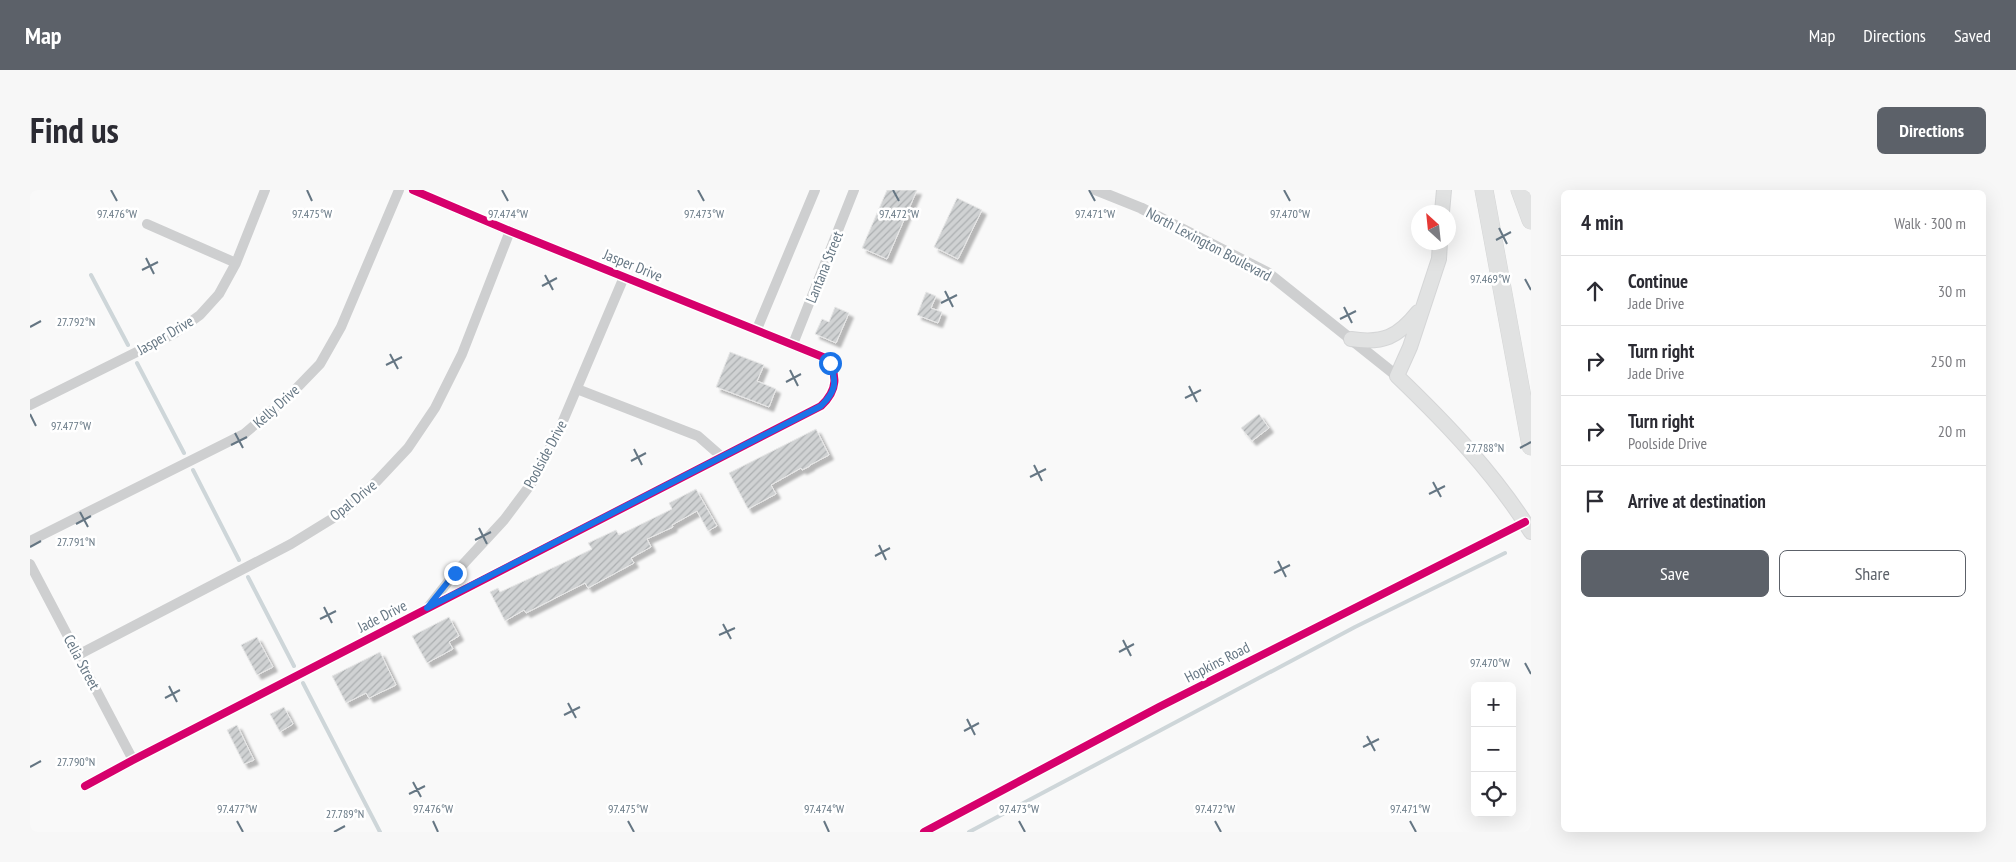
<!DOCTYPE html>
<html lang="en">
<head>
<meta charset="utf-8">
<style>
  body { margin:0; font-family:"PT Sans Narrow",sans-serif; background:#f7f7f7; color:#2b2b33 }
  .controls { position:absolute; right:15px; bottom:15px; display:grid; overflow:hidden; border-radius:8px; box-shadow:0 5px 20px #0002 }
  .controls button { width:45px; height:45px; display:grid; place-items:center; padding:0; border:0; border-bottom:1px solid #e1e1e2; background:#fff; color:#2b2b33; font:25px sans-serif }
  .compass { position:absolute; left:1381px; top:15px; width:45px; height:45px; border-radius:50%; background:#fff; box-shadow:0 5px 20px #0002; rotate:333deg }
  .stop { position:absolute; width:15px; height:15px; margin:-11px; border:4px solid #1a73e8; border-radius:50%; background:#fff }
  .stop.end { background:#1a73e8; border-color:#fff; box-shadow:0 1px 5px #0008 }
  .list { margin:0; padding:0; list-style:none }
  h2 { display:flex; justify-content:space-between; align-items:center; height:65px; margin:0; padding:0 20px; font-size:21px }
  h2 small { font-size:16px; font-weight:400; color:#7c7c81 }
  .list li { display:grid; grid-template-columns:32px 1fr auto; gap:15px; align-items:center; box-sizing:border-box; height:70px; padding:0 20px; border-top:1px solid #e1e1e2 }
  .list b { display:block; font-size:19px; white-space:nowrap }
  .list p { margin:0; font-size:16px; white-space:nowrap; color:#7c7c81 }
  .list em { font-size:16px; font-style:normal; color:#7c7c81 }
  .actions { display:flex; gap:10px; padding:15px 20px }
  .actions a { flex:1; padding:11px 0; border:1px solid #5c6169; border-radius:8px; text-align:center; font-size:18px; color:#5c6169 }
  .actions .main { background:#5c6169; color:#fff }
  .icon { flex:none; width:28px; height:28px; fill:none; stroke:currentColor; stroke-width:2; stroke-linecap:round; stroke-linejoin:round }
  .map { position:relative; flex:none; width:1501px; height:642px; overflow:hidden; border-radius:8px }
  header { display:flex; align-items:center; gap:30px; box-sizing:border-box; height:70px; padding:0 25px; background:#5c6169; color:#fff }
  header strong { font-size:24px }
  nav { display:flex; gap:28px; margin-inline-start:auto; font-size:18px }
  .intro { display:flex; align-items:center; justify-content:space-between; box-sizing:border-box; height:120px; padding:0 30px }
  h1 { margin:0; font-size:35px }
  .button { padding:12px 22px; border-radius:8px; background:#5c6169; color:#fff; font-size:18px; font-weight:700 }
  main { display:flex; gap:30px; padding:0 30px }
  aside { flex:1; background:#fff; border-radius:8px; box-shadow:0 5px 20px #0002 }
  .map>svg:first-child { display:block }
</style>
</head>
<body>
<header>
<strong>Map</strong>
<nav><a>Map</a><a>Directions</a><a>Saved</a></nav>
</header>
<div class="intro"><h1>Find us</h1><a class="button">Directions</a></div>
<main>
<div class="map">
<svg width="1501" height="642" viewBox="0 0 1501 642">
  <defs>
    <pattern id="building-hatch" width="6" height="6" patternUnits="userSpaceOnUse" patternTransform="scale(1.25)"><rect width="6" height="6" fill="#d0d2d3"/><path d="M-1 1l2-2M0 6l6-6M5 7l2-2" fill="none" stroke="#acafb1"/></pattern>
    <filter id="shadow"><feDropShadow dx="4.5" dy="4.5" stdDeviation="1" flood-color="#0004"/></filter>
  </defs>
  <rect width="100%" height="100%" fill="#f9f9f9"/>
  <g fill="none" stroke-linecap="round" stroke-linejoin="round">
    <path stroke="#ced6d9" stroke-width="4" d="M61 85 98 155
      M107 173 154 263
      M163 280 209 370
      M218 387 264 476
      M273 493 350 642
      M939 642 1325 437 1475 363"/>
  </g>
  <path fill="url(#building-hatch)" stroke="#e8e8e8" filter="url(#shadow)" d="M857 0H887L857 69 832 58Z
    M927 8 952 20 928 69 904 57Z
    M896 102 906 106 901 118 912 122 908 133 887 125Z
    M805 117 819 123 806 153 785 144 792 129 799 132Z
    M700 162 734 175 727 191 746 199 739 217 686 197Z
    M1229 224 1239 238 1222 251 1211 238Z
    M786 239 799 265 780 275V276L772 280 771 278 741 295 746 304 718 319 699 283Z
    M666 299 687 336 678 341 667 321 642 335 643 337 617 349 621 357 601 368 604 373 558 398 555 393 496 423 494 420 475 431 460 402 468 398 470 402 531 374 562 359 558 353 586 340 589 345 642 319 639 313Z
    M419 427 429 446 419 452 423 459 397 473 382 446Z
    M227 447 243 477 227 485 211 455Z
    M350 462 366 495 339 508 336 503 316 513 302 486Z
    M254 517 263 534 250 542 240 524Z
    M207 535 224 570 214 574 197 540Z"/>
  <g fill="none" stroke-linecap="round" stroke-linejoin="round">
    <g stroke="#d5d6d7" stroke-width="16">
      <path id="secondary" d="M1412 22 1414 0
        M1410 52 1409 69 1380 157 1367 186C1417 234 1464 283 1501 342
        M1321 149C1353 154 1368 147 1388 122"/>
    </g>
    <g stroke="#d5d6d6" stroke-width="19">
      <path id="motorway" d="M1454 0 1501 256
        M1490 0 1501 30"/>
    </g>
    <path stroke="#cecfd0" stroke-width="10" d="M117 34 206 73
      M727 139 785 0
      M763 154 824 0
      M547 199 668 246 692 267
      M0 215 145 143 170 125 189 104 206 73 235 0
      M0 351 214 244 260 205 290 174 311 137 369 0
      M0 374 103 570
      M399 416 425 383 474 330 501 294 530 238 594 87
      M48 465 261 354 313 322 347 291 378 258 405 218 432 164 480 41
      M55 596 103 570 791 216C807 201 810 183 793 167L480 41 383 0
      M894 642 1129 517 1495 332"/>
    <path stroke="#cecfd0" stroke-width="11" d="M1066 0 1111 18 1238 83 1367 186"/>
    <use href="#secondary" stroke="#e1e2e2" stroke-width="14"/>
    <use href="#motorway" stroke="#e1e2e2" stroke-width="18"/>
    <g stroke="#fff" stroke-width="11">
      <path id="cycleway" d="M55 596 103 570 791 216C807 201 810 183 793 167L480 41 383 0
        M894 642 1129 517 1495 332"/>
    </g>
    <use href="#cycleway" stroke="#d6006c" stroke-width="8"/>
  </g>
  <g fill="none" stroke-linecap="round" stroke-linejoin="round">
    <path stroke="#1a73e8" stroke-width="6" d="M425 383 397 418 791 216C806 201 807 193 800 173"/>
  </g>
  <path fill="none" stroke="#657683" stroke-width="2" d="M81 0 87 11M277 0 282 11M472 0 478 11M668 0 674 11M863 0 869 11M1059 0 1065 11M1254 0 1260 11M1469 38 1477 54M1466 50 1481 42M116 68 124 84M112 80 128 72M515 85 523 100M1495 89 1501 100M512 96 527 88M915 101 923 117M911 113 927 105M1314 117 1322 133M1310 129 1326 121M0 137 11 131M360 164 368 179M356 175 372 167M760 180 768 196M756 192 771 184M1159 196 1167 212M1155 208 1171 200M0 224 6 236M205 243 213 258M201 255 217 247M1490 258 1501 252M604 259 612 275M601 271 616 263M1004 275 1012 291M1000 287 1016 279M1403 292 1411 307M1399 304 1415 296M50 322 58 337M46 334 61 326M449 338 457 354M445 350 461 342M849 355 856 370M0 357 11 351M845 366 860 358M1248 371 1256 387M1244 383 1260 375M294 417 302 433M290 429 306 421M693 434 701 449M689 445 705 438M1093 450 1101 466M1089 462 1104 454M1495 473 1501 484M139 496 147 512M135 508 150 500M538 513 546 528M534 525 550 517M937 529 945 545M934 541 949 533M1337 546 1345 561M1333 557 1349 549M0 577 11 571M383 592 391 607M379 604 395 596M207 631 213 642M403 631 408 642M598 631 604 642M794 631 799 642M989 631 995 642M1185 631 1191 642M1380 631 1386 642M304 642 315 636"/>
  <g text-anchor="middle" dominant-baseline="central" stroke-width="5" stroke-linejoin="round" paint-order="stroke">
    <g font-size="15" fill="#657683" stroke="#fff">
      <text transform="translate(1179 54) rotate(28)">North Lexington Boulevard</text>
      <text transform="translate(603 75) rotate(22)">Jasper Drive</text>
      <text transform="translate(794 77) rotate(-68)">Lantana Street</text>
      <text transform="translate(135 145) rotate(-30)">Jasper Drive</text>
      <text transform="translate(246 216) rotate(-42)">Kelly Drive</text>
      <text transform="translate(515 264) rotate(-62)">Poolside Drive</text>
      <text transform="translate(323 310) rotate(-39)">Opal Drive</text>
      <text transform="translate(352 426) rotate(-27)">Jade Drive</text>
      <text transform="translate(52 472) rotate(62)">Celia Street</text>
      <text transform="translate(1187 472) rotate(-27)">Hopkins Road</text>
    </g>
  </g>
  <g font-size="12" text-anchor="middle" fill="#657683" stroke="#fff" stroke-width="5" stroke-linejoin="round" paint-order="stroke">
    <text x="87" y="28">97.476°W</text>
    <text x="282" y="28">97.475°W</text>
    <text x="478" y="28">97.474°W</text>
    <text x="674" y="28">97.473°W</text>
    <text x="869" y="28">97.472°W</text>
    <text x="1065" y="28">97.471°W</text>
    <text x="1260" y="28">97.470°W</text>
    <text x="1460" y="93">97.469°W</text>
    <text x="46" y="136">27.792°N</text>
    <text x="41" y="240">97.477°W</text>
    <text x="1455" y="262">27.788°N</text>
    <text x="46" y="356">27.791°N</text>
    <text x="1460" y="477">97.470°W</text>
    <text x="46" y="576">27.790°N</text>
    <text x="207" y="623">97.477°W</text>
    <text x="403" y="623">97.476°W</text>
    <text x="598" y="623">97.475°W</text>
    <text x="794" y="623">97.474°W</text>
    <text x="989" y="623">97.473°W</text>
    <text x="1185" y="623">97.472°W</text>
    <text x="1380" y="623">97.471°W</text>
    <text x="315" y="628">27.789°N</text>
  </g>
</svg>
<div class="controls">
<button>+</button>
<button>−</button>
<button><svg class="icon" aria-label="locate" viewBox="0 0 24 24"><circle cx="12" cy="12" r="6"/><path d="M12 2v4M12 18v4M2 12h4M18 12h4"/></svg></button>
</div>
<svg class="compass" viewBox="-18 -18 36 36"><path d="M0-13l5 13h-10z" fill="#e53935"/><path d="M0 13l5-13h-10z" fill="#7c7c81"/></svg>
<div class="stop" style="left:800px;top:173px"></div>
<div class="stop end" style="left:425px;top:383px"></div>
</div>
<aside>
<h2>4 min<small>Walk · 300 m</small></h2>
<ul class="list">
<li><svg class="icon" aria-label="ahead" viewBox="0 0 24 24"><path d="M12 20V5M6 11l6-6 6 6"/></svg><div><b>Continue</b><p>Jade Drive</p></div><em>30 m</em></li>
<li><svg class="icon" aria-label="right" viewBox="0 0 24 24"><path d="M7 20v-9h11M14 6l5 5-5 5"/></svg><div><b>Turn right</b><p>Jade Drive</p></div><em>250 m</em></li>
<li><svg class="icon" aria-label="right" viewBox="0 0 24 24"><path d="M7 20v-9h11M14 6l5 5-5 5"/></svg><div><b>Turn right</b><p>Poolside Drive</p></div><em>20 m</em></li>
<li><svg class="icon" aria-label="arrive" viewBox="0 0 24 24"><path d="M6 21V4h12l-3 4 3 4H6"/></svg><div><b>Arrive at destination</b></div></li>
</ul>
<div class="actions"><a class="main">Save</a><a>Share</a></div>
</aside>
</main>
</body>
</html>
